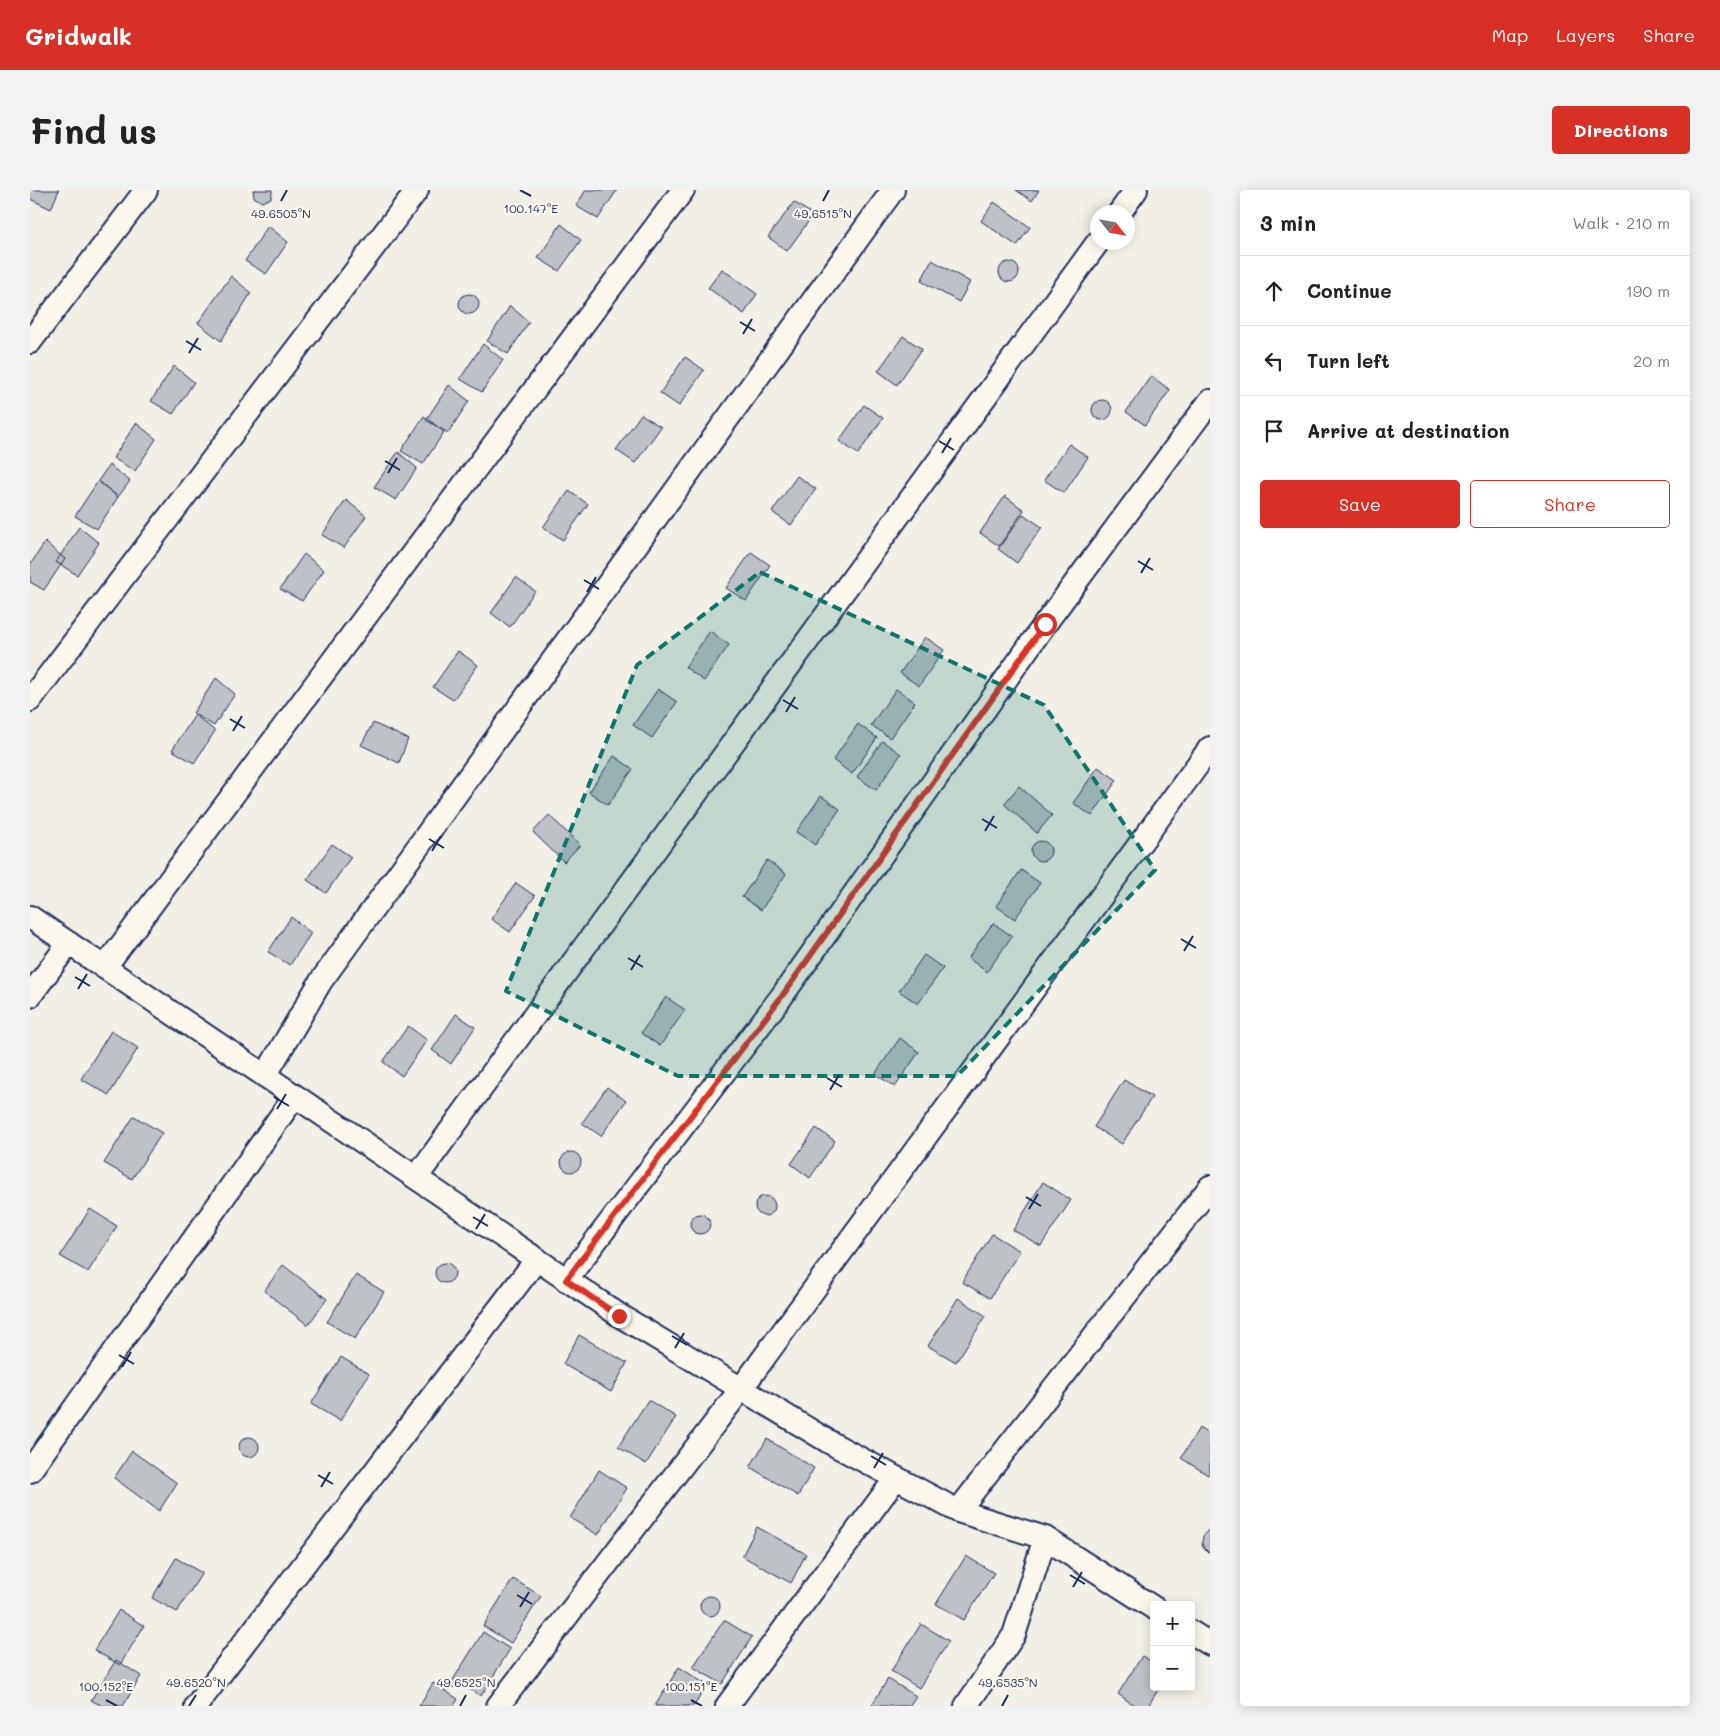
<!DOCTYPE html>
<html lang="en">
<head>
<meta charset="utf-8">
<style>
  body { margin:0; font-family:Mali,sans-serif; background:#f2f2f2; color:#222 }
  .controls { position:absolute; right:15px; bottom:15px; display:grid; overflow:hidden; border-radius:5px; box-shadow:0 2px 12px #0003 }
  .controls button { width:45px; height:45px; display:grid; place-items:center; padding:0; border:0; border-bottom:1px solid #e0e0e0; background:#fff; color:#222; font:25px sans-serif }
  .compass { position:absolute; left:1060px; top:15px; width:45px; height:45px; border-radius:50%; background:#fff; box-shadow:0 2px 12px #0003; rotate:121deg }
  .stop { position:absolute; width:15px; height:15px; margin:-11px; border:4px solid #d93025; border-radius:50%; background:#fff }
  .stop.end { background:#d93025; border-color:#fff; box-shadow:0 1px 5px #0008 }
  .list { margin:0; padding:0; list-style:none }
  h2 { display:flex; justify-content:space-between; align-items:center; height:65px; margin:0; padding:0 20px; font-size:21px }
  h2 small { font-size:16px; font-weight:400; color:#767676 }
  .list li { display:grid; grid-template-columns:32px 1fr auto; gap:15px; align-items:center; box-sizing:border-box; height:70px; padding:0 20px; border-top:1px solid #e0e0e0 }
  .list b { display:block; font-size:19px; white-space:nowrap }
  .list em { font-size:16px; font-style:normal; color:#767676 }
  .actions { display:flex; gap:10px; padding:15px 20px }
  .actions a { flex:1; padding:11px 0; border:1px solid #d93025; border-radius:5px; text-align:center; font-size:18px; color:#d93025 }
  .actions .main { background:#d93025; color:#fff }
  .icon { flex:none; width:28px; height:28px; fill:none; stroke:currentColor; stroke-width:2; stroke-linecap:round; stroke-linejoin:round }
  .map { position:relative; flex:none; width:1180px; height:1516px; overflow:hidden; border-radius:5px }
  header { display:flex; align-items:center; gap:30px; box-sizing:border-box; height:70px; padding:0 25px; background:#d93025; color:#fff }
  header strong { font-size:24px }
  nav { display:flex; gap:28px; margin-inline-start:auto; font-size:18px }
  .intro { display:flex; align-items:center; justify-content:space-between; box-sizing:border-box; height:120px; padding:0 30px }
  h1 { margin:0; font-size:35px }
  .button { padding:12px 22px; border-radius:5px; background:#d93025; color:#fff; font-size:18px; font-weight:700 }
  main { display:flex; gap:30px; padding:0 30px }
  aside { flex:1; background:#fff; border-radius:5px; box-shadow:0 2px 12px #0003 }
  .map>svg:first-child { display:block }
</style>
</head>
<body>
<header>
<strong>Gridwalk</strong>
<nav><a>Map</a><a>Layers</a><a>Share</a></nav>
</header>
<div class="intro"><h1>Find us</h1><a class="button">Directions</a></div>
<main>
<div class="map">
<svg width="1180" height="1516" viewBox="0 0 1180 1516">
  <rect width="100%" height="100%" fill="#f2efe6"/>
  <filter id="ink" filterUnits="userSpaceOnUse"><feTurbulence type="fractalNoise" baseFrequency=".02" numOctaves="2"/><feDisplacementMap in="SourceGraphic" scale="10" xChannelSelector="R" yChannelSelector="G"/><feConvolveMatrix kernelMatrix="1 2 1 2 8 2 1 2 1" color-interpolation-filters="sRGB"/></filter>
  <g filter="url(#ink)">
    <path fill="#bdc0c4" stroke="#1b2f5e" d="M0 0H29L21 19 0 9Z
      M223 0H242V3L241 8 232 12 224 7Z
      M556 0H587L568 29 546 16Z
      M986 0H1009L1002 11Z
      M764 12 783 25 757 61 738 47Z
      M964 12 1000 37 987 56 951 31Z
      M531 34 551 50 529 81 508 68Z
      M238 36 258 52 236 84 215 71Z
      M902 70 940 92 929 112 891 91Z
      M969 82a10 10 0 1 1 20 0a10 10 0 1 1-20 0Z
      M692 79 727 104 714 124 678 98Z
      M201 86 221 103 191 151 168 133Z
      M429 114a10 10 0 1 1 20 0a10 10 0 1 1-20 0Z
      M480 116 499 132 478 164 457 151Z
      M873 146 892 159 867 195 848 181Z
      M453 154 473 170 452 202 430 189Z
      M655 167 674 180 649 216 630 203Z
      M144 176 164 192 143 224 121 211Z
      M1121 186 1140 200 1115 235 1096 222Z
      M419 195 439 211 418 243 396 230Z
      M1062 220a10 10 0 1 1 20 0a10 10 0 1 1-20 0Z
      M834 215 853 228 828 264 809 251Z
      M611 224 631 237 605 273 586 260Z
      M394 226 414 242 393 274 371 261Z
      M106 233 126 249 105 281 83 268Z
      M1039 254 1058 267 1034 303 1014 290Z
      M368 262 387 278 366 310 344 297Z
      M79 275 100 291 88 307 68 291Z
      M767 286 786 299 761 335 742 322Z
      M68 291 88 307 67 339 45 326Z
      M539 301 558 314 533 350 513 337Z
      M975 306 994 320 969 356 950 343Z
      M316 310 336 326 314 358 292 345Z
      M993 324 1012 337 987 373 968 359Z
      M49 337 69 353 47 385 26 372Z
      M15 352 35 369 14 400 0 392V375Z
      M721 362 740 375 716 411 696 398Z
      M274 364 294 380 272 411 250 399Z
      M486 387 505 401 480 437 461 423Z
      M680 441 699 455 674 491 655 477Z
      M895 447 914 460 889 496 870 483Z
      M428 461 448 475 423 510 403 497Z
      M186 488 205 504 184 536 163 523Z
      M628 499 647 512 622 548 603 535Z
      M866 499 885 512 860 548 841 535Z
      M165 525 185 541 164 573 142 560Z
      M343 533 378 549 369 573 331 555Z
      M828 534 847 548 822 584 803 570Z
      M852 551 871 564 846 600 827 587Z
      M584 566 603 579 578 615 559 602Z
      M1068 577 1087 590 1062 626 1043 613Z
      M989 596 1022 625 1007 643 974 614Z
      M791 606 810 619 785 655 766 642Z
      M519 625 550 655 534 672 503 642Z
      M1001 661a10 10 0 1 1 20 0a10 10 0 1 1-20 0Z
      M302 654 321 667 296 703 277 690Z
      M737 670 756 684 731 720 712 707Z
      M991 680 1010 693 985 729 966 716Z
      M486 693 505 706 480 742 461 729Z
      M261 727 281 743 260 775 238 762Z
      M963 733 982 746 957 782 938 768Z
      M894 765 913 778 888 814 869 801Z
      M636 807 655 820 630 856 611 843Z
      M426 824 445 837 421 874 402 860Z
      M378 836 397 850 372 886 353 872Z
      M81 841 108 858 79 905 51 889Z
      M870 848 889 862 865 897 845 884Z
      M1094 890 1122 907 1092 954 1064 937Z
      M577 897 596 911 571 946 552 933Z
      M104 926 132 943 102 989 74 973Z
      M786 938 805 951 780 988 761 974Z
      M531 972a10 10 0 1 1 20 0a10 10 0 1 1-20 0Z
      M1013 992 1041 1010 1011 1056 983 1040Z
      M725 1016a10 10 0 1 1 20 0a10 10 0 1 1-20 0Z
      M60 1019 87 1036 58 1082 30 1066Z
      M660 1034a10 10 0 1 1 20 0a10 10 0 1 1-20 0Z
      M962 1044 990 1061 960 1108 932 1092Z
      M405 1083a10 10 0 1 1 20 0a10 10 0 1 1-20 0Z
      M253 1075 297 1109 278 1135 234 1101Z
      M326 1085 354 1102 325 1149 297 1132Z
      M928 1108 956 1126 926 1172 898 1156Z
      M549 1145 597 1173 581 1202 533 1174Z
      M311 1167 339 1184 310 1231 281 1214Z
      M618 1210 646 1227 616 1274 588 1257Z
      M1169 1238 1180 1245V1282L1178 1285 1151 1268Z
      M209 1257a10 10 0 1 1 20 0a10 10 0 1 1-20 0Z
      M737 1249 784 1278 768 1306 720 1277Z
      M102 1261 147 1293 129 1321 84 1288Z
      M569 1280 597 1298 568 1345 540 1328Z
      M727 1337 776 1364 761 1393 712 1366Z
      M1179 1339H1180V1364L1174 1358 1172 1354 1173 1346Z
      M936 1366 964 1383 934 1430 906 1414Z
      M146 1368 172 1383 147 1422 122 1408Z
      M483 1389 511 1406 481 1453 453 1436Z
      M670 1416a10 10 0 1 1 20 0a10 10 0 1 1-20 0Z
      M89 1420 114 1436 90 1475 64 1460Z
      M694 1430 722 1447 692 1494 663 1477Z
      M891 1434 919 1451 889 1498 861 1481Z
      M453 1442 480 1459 451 1506 423 1490Z
      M1112 1466 1124 1473V1497H1130L1118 1516H1105L1088 1504Z
      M86 1470 111 1486 93 1516H72L61 1510Z
      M649 1477 677 1495 664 1516H625Z
      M858 1489 886 1506 879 1516H841Z
      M403 1493 428 1509 424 1516H389Z"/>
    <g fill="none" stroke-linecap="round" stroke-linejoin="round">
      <g stroke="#1b2f5e" stroke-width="26">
        <path id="street" d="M1090 22 1106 0
          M0 152 116 0
          M0 510 387 0
          M0 727 589 1125 801 1253 928 1321 1015 1348 1124 1418
          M75 777 653 0
          M0 806 39 753
          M235 886 291 791 863 0
          M386 988 1068 52
          M536 1090 752 806 1015 434 1180 211
          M0 1281 265 906
          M928 1321 1180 997
          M1161 1442 1180 1454
          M166 1516 507 1069
          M468 1516 711 1199 1180 558
          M697 1516 866 1288
          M936 1516 984 1445 1015 1348"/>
      </g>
      <use href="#street" stroke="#fbf7ec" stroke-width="22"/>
    </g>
  </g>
  <g fill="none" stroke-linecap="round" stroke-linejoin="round" filter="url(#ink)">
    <path stroke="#d93025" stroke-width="6" d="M589 1126 536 1090 752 806 1015 434"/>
  </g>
  <path fill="#0f766e" fill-opacity="0.2" stroke="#0f766e" stroke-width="4" stroke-dasharray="10 6" stroke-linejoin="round" d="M730 382 1014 515 1125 680 927 886H648L476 801 607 475Z"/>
  <path fill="none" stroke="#1b2f5e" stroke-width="2" d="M490 0 501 6M251 11 257 0M793 11 799 0M710 132 725 141M713 144 722 129M156 151 171 160M159 163 168 148M909 251 924 260M912 263 921 248M355 271 370 280M358 283 367 268M1108 371 1123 380M1111 383 1120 368M554 390 569 399M557 402 566 387M753 510 768 519M756 522 765 507M200 529 215 538M203 541 212 526M952 629 967 638M955 641 964 626M399 649 414 658M402 661 411 646M1151 749 1166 758M1154 761 1163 746M598 768 613 777M601 780 610 765M45 787 60 796M48 799 57 784M797 888 812 897M800 900 809 885M244 907 259 916M247 919 256 904M996 1007 1011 1016M999 1019 1008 1004M443 1027 458 1036M446 1039 455 1024M642 1146 657 1155M645 1158 654 1143M89 1165 104 1174M92 1177 101 1162M841 1266 856 1275M844 1278 853 1263M288 1285 303 1294M291 1297 300 1282M1040 1385 1055 1394M1043 1397 1052 1382M487 1405 502 1414M490 1417 499 1402M76 1510 87 1516M661 1510 672 1516M159 1516 166 1505M430 1516 436 1505M972 1516 978 1505"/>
  <g font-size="12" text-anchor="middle" fill="#1b2f5e" stroke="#fbf7ec" stroke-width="4.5" stroke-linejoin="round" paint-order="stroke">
    <text x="501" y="23">100.147°E</text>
    <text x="793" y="28">49.6515°N</text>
    <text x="251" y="28">49.6505°N</text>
    <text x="166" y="1497">49.6520°N</text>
    <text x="436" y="1497">49.6525°N</text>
    <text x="978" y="1497">49.6535°N</text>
    <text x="76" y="1501">100.152°E</text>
    <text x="661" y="1501">100.151°E</text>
  </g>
</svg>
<div class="controls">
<button>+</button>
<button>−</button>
</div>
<svg class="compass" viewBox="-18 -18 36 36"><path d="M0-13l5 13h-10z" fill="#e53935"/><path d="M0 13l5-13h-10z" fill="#767676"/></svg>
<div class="stop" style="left:1015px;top:434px"></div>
<div class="stop end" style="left:589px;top:1126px"></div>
</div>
<aside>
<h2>3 min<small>Walk · 210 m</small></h2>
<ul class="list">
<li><svg class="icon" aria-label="ahead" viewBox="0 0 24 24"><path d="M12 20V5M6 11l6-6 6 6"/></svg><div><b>Continue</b></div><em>190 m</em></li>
<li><svg class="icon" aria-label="left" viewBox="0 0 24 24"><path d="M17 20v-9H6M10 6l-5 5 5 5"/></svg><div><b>Turn left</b></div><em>20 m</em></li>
<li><svg class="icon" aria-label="arrive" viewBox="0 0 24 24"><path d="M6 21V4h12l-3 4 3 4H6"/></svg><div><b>Arrive at destination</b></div></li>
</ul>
<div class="actions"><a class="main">Save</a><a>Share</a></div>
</aside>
</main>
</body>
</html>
